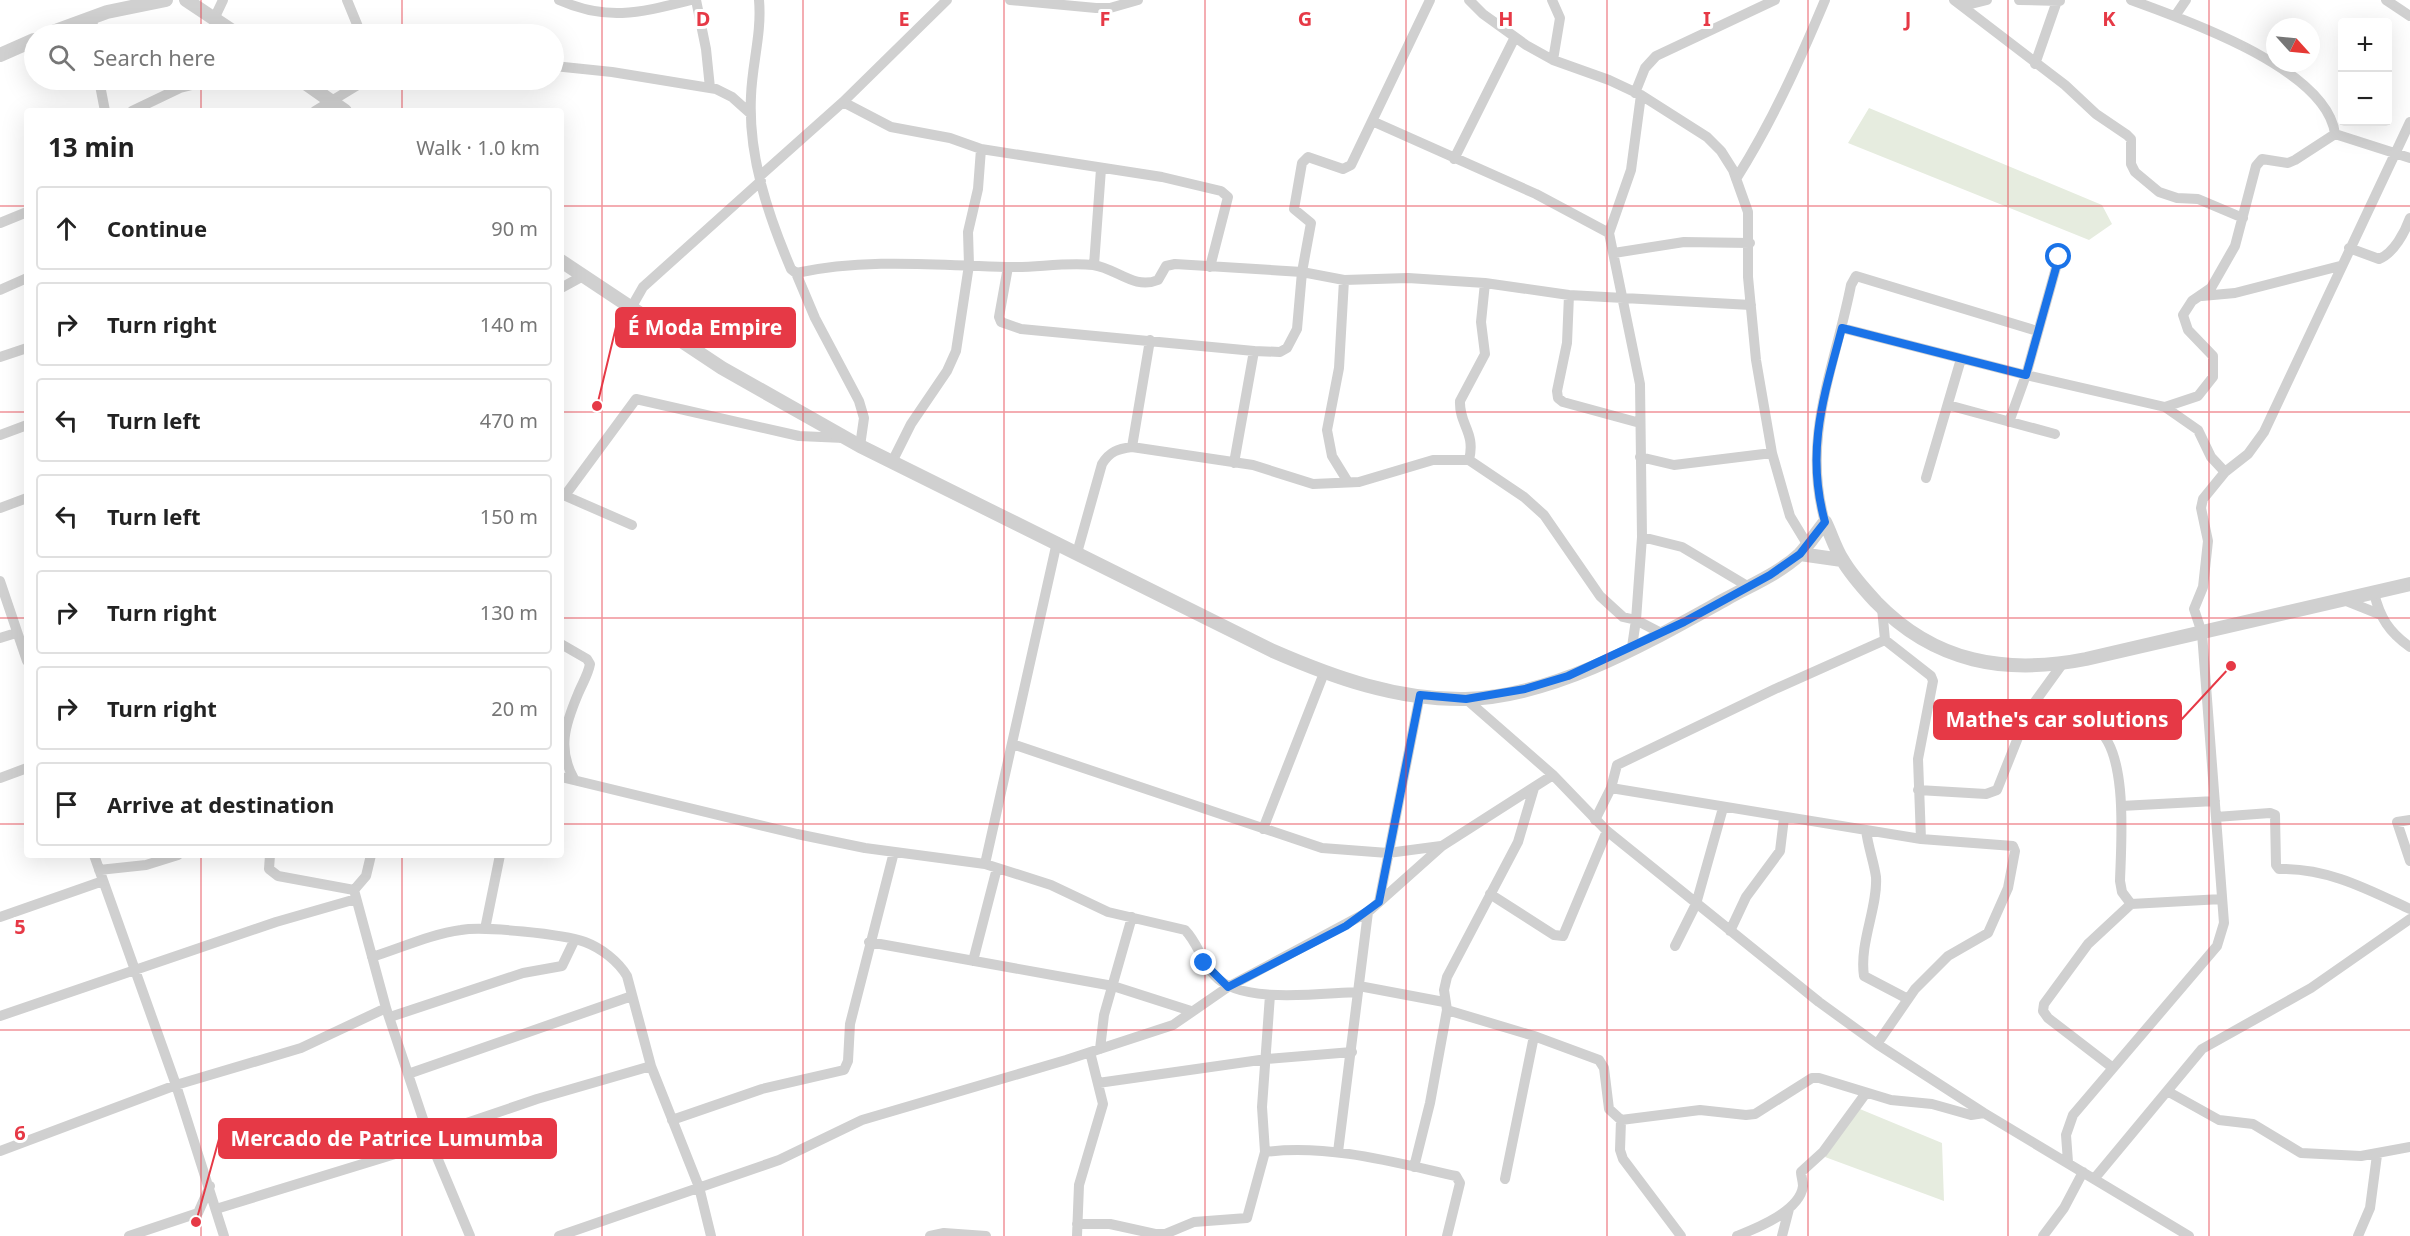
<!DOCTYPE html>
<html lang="en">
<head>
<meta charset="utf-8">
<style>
  body { margin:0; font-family:"Noto Sans",sans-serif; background:#f2f2f2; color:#222 }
  .controls { position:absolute; right:18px; top:18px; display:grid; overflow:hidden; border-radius:6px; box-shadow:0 6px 24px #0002 }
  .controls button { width:54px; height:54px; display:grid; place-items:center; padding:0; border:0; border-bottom:2px solid #e0e0e0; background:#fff; color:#222; font:30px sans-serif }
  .compass { position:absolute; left:2266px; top:18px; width:54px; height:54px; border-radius:50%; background:#fff; box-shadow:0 6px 24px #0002; rotate:117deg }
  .stop { position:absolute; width:18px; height:18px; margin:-14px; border:4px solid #1a73e8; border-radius:50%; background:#fff }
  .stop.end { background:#1a73e8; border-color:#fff; box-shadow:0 2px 6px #0008 }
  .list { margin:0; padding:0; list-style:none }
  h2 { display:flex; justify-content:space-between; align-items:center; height:78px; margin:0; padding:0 24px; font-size:26px }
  h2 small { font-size:20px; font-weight:400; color:#767676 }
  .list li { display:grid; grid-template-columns:39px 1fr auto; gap:18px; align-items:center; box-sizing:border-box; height:84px; margin:0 12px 12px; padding:0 12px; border:2px solid #e0e0e0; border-radius:6px }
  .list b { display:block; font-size:22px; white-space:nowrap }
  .list em { font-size:20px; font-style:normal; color:#767676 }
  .icon { flex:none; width:33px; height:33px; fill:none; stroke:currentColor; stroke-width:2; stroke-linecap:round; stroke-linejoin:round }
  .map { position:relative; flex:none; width:2410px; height:1236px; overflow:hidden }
  .search { position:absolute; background:#fff; box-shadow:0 6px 24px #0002; left:24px; top:24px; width:540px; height:66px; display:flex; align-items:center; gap:15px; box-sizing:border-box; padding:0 21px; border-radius:33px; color:#767676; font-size:22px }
  .panel { position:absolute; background:#fff; box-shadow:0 6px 24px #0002; left:24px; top:108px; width:540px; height:750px; border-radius:6px }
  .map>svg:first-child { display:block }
</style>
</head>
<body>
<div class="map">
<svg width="2410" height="1236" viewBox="0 0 2410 1236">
  <rect width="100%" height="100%" fill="#fff"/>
  <path fill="#e6ecdf" d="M1869 108 2102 205 2112 224 2089 240 1848 143Z
    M1855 1107 1942 1143 1944 1201 1825 1157Z"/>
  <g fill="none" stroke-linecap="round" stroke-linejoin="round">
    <path stroke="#d0d0d0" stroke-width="10" d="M347 0 361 34
      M559 0C608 22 642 12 691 0
      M696 0 706 49 710 88
      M759 0C762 33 752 64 751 96 748 156 768 215 791 269L796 273 815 318 859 401 864 418 860 446
      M1010 0 1096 8H1110L1138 0
      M1469 0 1483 14 1526 45 1553 60 1609 80 1641 95 1707 137 1721 151 1733 170 1748 212V277L1756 360 1772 453 1790 516 1807 544
      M1552 0 1560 18 1553 60
      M1954 0 2065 85 2096 114 2127 135 2131 139V164L2135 172 2159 192 2177 198 2198 199 2243 218
      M1964 0 1971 4 1987 0
      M2019 0 2060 1
      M2131 0C2186 20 2327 69 2335 134
      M2386 0 2410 16
      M2175 16 2186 0
      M92 17 94 34
      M214 19 223 0
      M2035 64 2057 1
      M554 66 612 72 716 89 732 97 751 114
      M99 80 105 111
      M1635 93 1645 68 1656 56 1775 0
      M843 102 891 127 950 138 981 149 1162 177 1221 191 1228 197 1210 267
      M132 111 180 88 212 80
      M315 111 366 80
      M1372 121 1536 194 1609 233
      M2335 134 2410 158
      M1454 159 1515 37
      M760 176 843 102 947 0
      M1736 179C1772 122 1799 62 1825 0
      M0 223 27 212
      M2349 248 2379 259C2394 253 2405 232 2410 218
      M1614 253 1684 242 1750 243
      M1094 265 1101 169
      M1008 267 999 317 1001 322 1021 329 1254 351 1280 352 1287 348 1297 329 1302 272 1311 223 1294 209 1302 163 1308 157 1343 169 1351 165 1430 0
      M796 273C866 258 935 265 1006 267 1034 268 1065 262 1093 265 1116 268 1134 290 1158 280L1166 266 1175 264 1302 272 1344 280 1408 278 1485 283 1569 295 1751 305
      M1344 280 1339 368 1327 430 1332 456 1348 482
      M561 288 583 276
      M0 290 27 278
      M1569 295 1567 343 1557 391 1558 398 1563 402 1640 423
      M2202 296 2235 293 2340 266
      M631 308 643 287 761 181
      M1842 328 2026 375 2165 407 2198 430 2211 457 2225 472
      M0 357 27 348
      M1948 405 2055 434
      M2165 407 2198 396 2213 377V356L2188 330 2183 315 2192 301 2211 288 2235 246 2256 166 2262 159 2288 163 2295 160 2335 134
      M2009 422 2026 375 2059 257
      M0 435 27 425
      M1132 447 1150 340
      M1640 457 1674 465 1772 453
      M1469 460C1476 432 1459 425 1460 401L1485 354 1481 322 1485 283
      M892 462 911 424 947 371 956 351 969 265 968 232 978 189 981 149
      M1234 463 1254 351
      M1926 478 1961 359
      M561 494 632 525
      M566 494 636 399 799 436 844 438
      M0 508 27 498
      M1825 522C1801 437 1835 367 1851 285L1856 276 2037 331
      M1642 537 1682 547 1749 587
      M1077 553 1102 464C1110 451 1118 449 1132 447L1253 465 1313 484 1359 482 1433 460H1469L1524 497 1544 515 1600 596 1623 617 1636 620 1661 633
      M0 581 27 661
      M2374 593C2380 618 2389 632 2410 647
      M2344 600 2379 614
      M1882 608 1885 640 1931 676 1933 681 1918 759 1921 839
      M0 638 16 633
      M561 644 587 659 590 664C588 675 582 684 578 694 565 725 557 749 574 779
      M1632 647 1636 620 1642 537 1640 384 1609 233 1631 170 1641 95
      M1466 699 1553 775 1607 831 1819 1002 1877 1044 1984 1113 2189 1236
      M2029 710C2052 713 2076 715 2096 728 2129 751 2121 845 2120 881L2122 892 2131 904
      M1012 744 1322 848 1388 853 1441 846
      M561 777 797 834 865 848 985 864 1051 885 1108 912 1185 930C1198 943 1202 963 1215 976 1241 1005 1321 993 1358 992
      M0 778 27 768
      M1611 788 1921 839 2013 846 2015 851 2008 888 1988 933 1948 956 1915 989 1877 1044
      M1918 790 1986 794 1997 790 2029 710 2063 663
      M2121 806 2215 801
      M2216 817 2270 813 2275 815 2276 865 2279 869C2328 868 2367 889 2410 909
      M1595 820 1611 788 1617 765 1775 689 1885 640
      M2410 820 2397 822 2410 861
      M1263 829 1324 673
      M1866 830C1868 847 1874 862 1876 877 1878 907 1859 943 1864 976L1906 998
      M94 855 176 1085 224 1236
      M270 855 269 869 278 876 354 890
      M985 864 1057 542
      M99 870 146 865 178 855
      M354 890 386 1008 431 1143 470 1236
      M354 890 366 876 371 855
      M1490 894 1554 935 1563 936 1607 831
      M1379 902 1420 695
      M0 917 103 881
      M485 929 500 855
      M1730 931 1746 897 1780 851 1784 818
      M869 942 1113 986 1191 1011
      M1675 946 1696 904 1723 808
      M372 957C401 948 431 934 461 930 483 926 563 934 585 942 601 948 618 961 627 976L651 1066 699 1187 711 1236
      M973 961 997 868
      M1359 986 1444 1002
      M1447 1010 1534 1036 1599 1060 1604 1068 1609 1109 1621 1120 1700 1110 1746 1115 1755 1114 1812 1078H1819L1891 1100 1932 1104 1971 1115 1984 1113
      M0 1016 276 922 356 899
      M390 1017 523 973 562 966 575 939
      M1100 1049 1104 1015 1132 917
      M2113 1068 2048 1018 2043 1011 2044 1004 2088 944 2131 904 2222 899
      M408 1074 632 996
      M1098 1083 1267 1059 1352 1052
      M2167 1091 2219 1120 2253 1124 2301 1153 2361 1156 2410 1147
      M672 1120 762 1089 844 1070 848 1061 850 1024 894 852
      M1621 1120 1620 1150 1623 1159 1681 1236
      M0 1151 176 1085 301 1048 386 1008
      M1265 1152C1329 1144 1393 1162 1456 1176L1460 1183 1447 1236
      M1338 1152 1368 912
      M2068 1162 2066 1135 2073 1115 2217 946 2224 923 2202 633 2194 609 2203 587 2208 541 2201 508 2203 499 2225 472 2248 454 2264 432 2410 122
      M1414 1167 1430 1103 1447 1010 1444 990 1447 977 1518 842 1534 788
      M1505 1179 1534 1036
      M2094 1179 2202 1049 2311 988 2410 919
      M216 1209 431 1143 440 1132 537 1099 651 1066
      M1077 1224H1110L1155 1234H1165L1194 1222 1247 1218 1265 1152 1262 1107 1270 995
      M129 1236 198 1213 210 1186
      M559 1236 779 1160 862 1120 1066 1060 1173 1025 1228 987 1368 912 1442 846 1553 775
      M930 1236 944 1233 986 1236
      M1077 1236 1079 1185 1103 1104 1090 1052
      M1737 1236C1757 1228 1800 1211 1803 1186 1803 1181 1801 1176 1801 1172L1823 1152 1866 1093
      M1782 1236 1789 1209
      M2043 1236 2064 1208 2083 1172
      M2358 1236 2370 1208 2377 1155"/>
    <path stroke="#d0d0d0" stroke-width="14" d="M186 0 237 34
      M47 34 107 12 166 0
      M0 55 34 40
      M301 80 345 111
      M561 261 722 368 860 446 1273 651C1335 678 1397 700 1465 699 1555 697 1650 641 1726 599 1751 585 1780 573 1800 554 1809 544 1817 532 1825 522 1831 534 1835 548 1842 559 1851 575 1864 589 1876 602 1935 663 2006 675 2086 659L2410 584
      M1800 554 1842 560"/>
  </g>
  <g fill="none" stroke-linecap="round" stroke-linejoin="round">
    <path stroke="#1a73e8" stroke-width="8" d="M1204 963 1228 987 1346 926 1379 902 1420 695 1466 699 1525 689 1568 676 1684 622 1770 575 1800 554 1825 522C1805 451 1824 396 1842 328L2026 375 2059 257"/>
  </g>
  <path fill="none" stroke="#e63946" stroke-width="1.5" stroke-opacity="0.55" d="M201 0V34M402 0V34M602 0V1236M803 0V1236M1004 0V1236M1205 0V1236M1406 0V1236M1607 0V1236M1808 0V1236M2008 0V1236M2209 0V1236M201 80V111M402 80V111M0 206H27M561 206H2410M0 412H27M561 412H2410M0 618H27M561 618H2410M0 824H27M561 824H2410M201 855V1236M402 855V1236M0 1030H2410"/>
  <g font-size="20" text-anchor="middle" font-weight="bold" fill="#e63946" stroke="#fff" stroke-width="6" stroke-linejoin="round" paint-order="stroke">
    <text x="703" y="26">D</text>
    <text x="904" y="26">E</text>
    <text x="1105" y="26">F</text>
    <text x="1305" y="26">G</text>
    <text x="1506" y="26">H</text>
    <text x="1707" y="26">I</text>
    <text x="1908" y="26">J</text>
    <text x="2109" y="26">K</text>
    <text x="20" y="934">5</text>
    <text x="20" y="1140">6</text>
  </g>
  <path fill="none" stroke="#e63946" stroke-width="2" d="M597 406L616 327M2231 666L2181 720M196 1222L219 1139"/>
  <g fill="#e63946" stroke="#fff" stroke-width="2">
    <circle cx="597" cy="406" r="6"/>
    <circle cx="2231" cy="666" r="6"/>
    <circle cx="196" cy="1222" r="6"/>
  </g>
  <g fill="#e63946" stroke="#e63946" stroke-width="2">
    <rect x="616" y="308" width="179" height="39" rx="6"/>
    <rect x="1934" y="700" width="247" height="39" rx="6"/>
    <rect x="219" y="1119" width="337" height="39" rx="6"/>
  </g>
  <g font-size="21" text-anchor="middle" font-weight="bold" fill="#fff">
    <text x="705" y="335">É Moda Empire</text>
    <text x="2057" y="727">Mathe's car solutions</text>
    <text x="387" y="1146">Mercado de Patrice Lumumba</text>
  </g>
</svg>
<div class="controls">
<button>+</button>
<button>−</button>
</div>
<svg class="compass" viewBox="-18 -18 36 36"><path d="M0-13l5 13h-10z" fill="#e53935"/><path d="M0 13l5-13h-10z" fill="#767676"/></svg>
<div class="stop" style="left:2059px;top:257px"></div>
<div class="stop end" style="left:1204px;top:963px"></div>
<div class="search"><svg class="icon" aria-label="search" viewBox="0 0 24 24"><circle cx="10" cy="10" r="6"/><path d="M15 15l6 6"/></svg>Search here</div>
<section class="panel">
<h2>13 min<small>Walk · 1.0 km</small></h2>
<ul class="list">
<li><svg class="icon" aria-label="ahead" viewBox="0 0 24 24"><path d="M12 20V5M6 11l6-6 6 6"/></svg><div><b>Continue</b></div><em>90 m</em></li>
<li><svg class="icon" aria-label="right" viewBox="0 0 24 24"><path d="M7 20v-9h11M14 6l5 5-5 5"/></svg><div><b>Turn right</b></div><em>140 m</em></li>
<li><svg class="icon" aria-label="left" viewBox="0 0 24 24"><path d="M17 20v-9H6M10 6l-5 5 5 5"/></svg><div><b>Turn left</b></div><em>470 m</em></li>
<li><svg class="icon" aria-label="left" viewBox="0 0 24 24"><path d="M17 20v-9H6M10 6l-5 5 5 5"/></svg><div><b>Turn left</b></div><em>150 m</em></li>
<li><svg class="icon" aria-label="right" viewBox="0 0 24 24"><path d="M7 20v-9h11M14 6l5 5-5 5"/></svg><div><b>Turn right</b></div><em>130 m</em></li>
<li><svg class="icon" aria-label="right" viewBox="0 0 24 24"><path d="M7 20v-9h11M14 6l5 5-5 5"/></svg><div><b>Turn right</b></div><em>20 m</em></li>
<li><svg class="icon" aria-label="arrive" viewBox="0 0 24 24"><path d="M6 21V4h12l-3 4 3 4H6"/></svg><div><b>Arrive at destination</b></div></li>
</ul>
</section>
</div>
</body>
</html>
